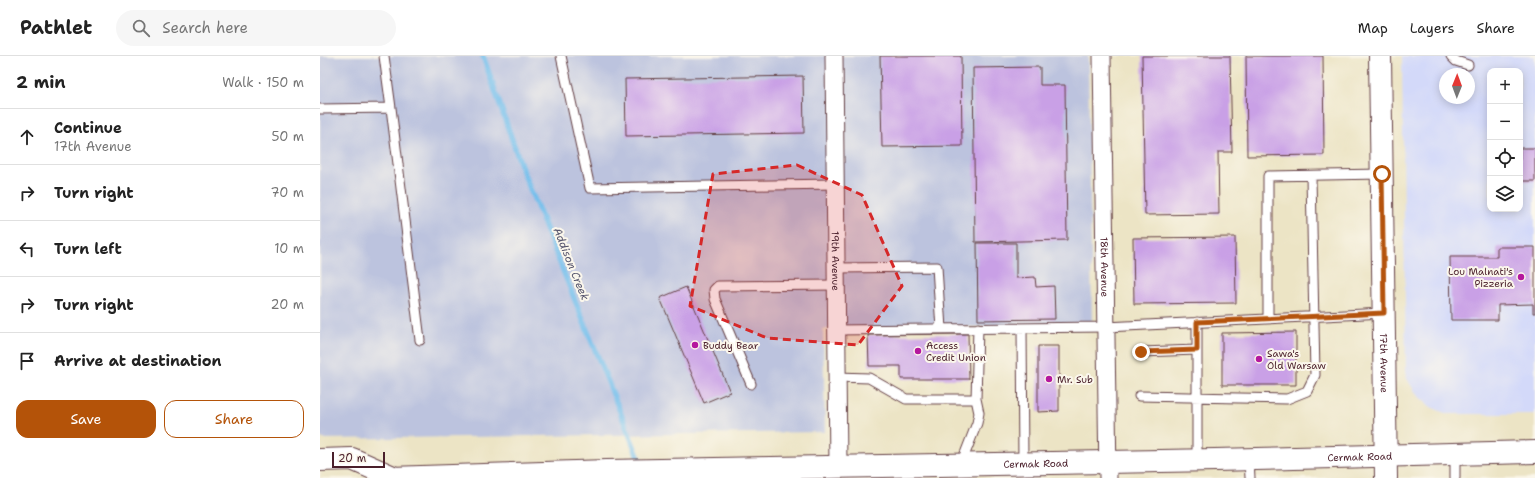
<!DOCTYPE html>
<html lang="en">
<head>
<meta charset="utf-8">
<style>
  body { margin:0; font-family:"Shantell Sans",sans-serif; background:#f6f6f6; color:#222 }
  .controls { position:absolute; right:12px; top:12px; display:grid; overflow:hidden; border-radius:8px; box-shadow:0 2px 10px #0003 }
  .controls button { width:36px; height:36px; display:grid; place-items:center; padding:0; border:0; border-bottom:1px solid #e0e0e0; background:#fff; color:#222; font:20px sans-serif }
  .compass { position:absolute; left:1119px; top:12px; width:36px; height:36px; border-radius:50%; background:#fff; box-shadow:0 2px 10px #0003; rotate:1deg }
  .scale { position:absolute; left:12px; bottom:10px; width:53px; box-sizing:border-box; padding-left:4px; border:2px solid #4a1f2b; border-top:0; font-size:11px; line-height:14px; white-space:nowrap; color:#4a1f2b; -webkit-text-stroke:3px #fbf7ec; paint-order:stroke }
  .stop { position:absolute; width:12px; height:12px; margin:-9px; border:3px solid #b45309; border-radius:50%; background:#fff }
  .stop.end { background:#b45309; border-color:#fff; box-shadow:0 1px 4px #0008 }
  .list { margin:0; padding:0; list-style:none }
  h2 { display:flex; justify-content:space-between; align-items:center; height:52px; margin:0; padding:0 16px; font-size:17px }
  h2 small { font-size:13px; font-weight:400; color:#767676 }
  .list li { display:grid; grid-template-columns:26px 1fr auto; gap:12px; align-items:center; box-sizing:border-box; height:56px; padding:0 16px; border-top:1px solid #e0e0e0 }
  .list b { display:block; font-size:15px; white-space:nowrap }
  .list p { margin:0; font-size:13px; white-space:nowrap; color:#767676 }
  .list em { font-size:13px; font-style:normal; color:#767676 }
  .actions { display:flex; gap:8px; padding:12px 16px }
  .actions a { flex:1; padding:9px 0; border:1px solid #b45309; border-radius:12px; text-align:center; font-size:14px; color:#b45309 }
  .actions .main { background:#b45309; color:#fff }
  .icon { flex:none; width:22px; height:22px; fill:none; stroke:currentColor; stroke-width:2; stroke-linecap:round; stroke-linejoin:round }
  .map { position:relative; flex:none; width:1215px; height:422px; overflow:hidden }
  header { display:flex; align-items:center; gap:24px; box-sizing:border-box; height:56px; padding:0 20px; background:#fff; border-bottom:1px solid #e0e0e0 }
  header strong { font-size:19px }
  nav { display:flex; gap:22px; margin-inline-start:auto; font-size:14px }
  .search { width:280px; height:36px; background:#f6f6f6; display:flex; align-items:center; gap:10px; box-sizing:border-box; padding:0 14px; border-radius:22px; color:#767676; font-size:15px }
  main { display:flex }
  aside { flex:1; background:#fff }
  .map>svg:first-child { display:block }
</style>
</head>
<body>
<header>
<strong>Pathlet</strong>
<div class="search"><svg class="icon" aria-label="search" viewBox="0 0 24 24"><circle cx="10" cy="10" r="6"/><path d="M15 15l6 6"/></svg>Search here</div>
<nav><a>Map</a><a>Layers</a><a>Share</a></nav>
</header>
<main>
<aside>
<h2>2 min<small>Walk · 150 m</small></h2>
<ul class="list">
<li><svg class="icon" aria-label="ahead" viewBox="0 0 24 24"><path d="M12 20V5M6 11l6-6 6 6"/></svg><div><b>Continue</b><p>17th Avenue</p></div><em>50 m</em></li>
<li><svg class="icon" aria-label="right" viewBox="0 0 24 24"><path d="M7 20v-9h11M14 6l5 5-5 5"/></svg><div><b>Turn right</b></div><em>70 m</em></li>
<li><svg class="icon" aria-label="left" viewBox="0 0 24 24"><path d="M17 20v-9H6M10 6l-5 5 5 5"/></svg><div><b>Turn left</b></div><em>10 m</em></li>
<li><svg class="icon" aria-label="right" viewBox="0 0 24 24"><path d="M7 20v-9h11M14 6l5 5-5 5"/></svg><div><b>Turn right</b></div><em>20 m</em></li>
<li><svg class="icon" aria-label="arrive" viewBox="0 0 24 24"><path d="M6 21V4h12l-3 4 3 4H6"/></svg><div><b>Arrive at destination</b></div></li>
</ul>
<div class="actions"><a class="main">Save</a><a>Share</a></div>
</aside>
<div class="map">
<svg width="1215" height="422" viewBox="0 0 1215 422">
  <rect width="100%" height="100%" fill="#fbf7ec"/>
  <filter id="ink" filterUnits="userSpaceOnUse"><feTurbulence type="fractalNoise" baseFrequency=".025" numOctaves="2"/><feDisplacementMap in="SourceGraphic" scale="8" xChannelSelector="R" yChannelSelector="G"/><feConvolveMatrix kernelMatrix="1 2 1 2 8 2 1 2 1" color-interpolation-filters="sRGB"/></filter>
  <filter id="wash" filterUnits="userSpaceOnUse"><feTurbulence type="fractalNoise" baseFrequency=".012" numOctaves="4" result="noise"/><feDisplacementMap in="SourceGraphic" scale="16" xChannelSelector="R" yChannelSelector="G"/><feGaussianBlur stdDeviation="0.9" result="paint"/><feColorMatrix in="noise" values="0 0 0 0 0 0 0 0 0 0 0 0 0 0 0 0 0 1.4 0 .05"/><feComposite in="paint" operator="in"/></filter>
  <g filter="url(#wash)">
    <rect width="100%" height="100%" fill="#ece4c5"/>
    <path fill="#d3d9f9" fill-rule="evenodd" d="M1082 0H1215V358H1127L1111 351 1097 339 1086 321ZM1170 15H1200V153H1170ZM1125 18H1149V42H1125Z"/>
    <path fill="#bcc3de" d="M0 0H768L772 269 503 273 505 376 2 383 0 379Z"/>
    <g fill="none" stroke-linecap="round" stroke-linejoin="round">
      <path stroke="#72beec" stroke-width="5.5" d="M163 0 204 118 322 410"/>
    </g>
    <g id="blocks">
      <path fill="#c9a0e6" d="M560 0H641L642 90 562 91Z
        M822 0H910L912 96H898L899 158 825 159Z
        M926 0H1003L1004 99 927 100Z
        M720 11V29H745L747 184 655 186 653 12Z
        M483 20 484 77 306 80 305 23Z
        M1200 92H1215V125H1200Z
        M915 181 916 247 814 248 813 182Z
        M657 187H696V222L715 221 716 231 734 230 735 263 658 264Z
        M1177 191H1215V257H1213V248L1178 249V264H1131L1130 201H1177Z
        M366 231 410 336 384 347 340 242Z
        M976 276V329H902V277Z
        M648 278 649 323H581V310H549L548 279Z
        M718 290H739V355L718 356Z"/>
    </g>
  </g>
  <g filter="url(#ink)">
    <use href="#blocks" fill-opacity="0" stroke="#623d42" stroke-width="1"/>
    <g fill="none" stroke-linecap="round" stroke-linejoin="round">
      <g stroke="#623d42" stroke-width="11">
        <path id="service" d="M241 0 270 132 515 128
          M1131 0 1136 5 1148 9
          M71 52 100 284
          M0 53 71 52 64 0
          M516 212 617 211 621 273
          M948 263V120L1062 118
          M702 272 703 407
          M516 274 786 271 1064 257
          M821 296 877 294
          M517 321 549 322 586 343H656L658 272
          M431 328 395 243 394 234 398 230 516 229
          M819 340 967 343 987 335 995 319 991 120
          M1135 398V422
          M929 403 930 422
          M877 404V266
          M641 408 657 367 659 357 656 343"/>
      </g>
      <g stroke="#623d42" stroke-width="19">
        <g id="minor">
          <path id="s1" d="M514 0 518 410"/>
          <path id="s2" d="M782 0 788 422"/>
        </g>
      </g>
      <g stroke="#623d42" stroke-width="24">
        <g id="tertiary">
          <path id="s3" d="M1060 0 1066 422"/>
        </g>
      </g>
      <g stroke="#623d42" stroke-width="24">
        <g id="primary">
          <path d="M0 404 32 403 73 421"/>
          <path id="s4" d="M70 422 287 415 895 404 1215 396"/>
        </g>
      </g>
      <use href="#service" stroke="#fff" stroke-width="9"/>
      <use href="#minor" stroke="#fff" stroke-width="17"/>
      <use href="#tertiary" stroke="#fff" stroke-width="22"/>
      <use href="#primary" stroke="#fff" stroke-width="22"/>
    </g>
  </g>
  <g fill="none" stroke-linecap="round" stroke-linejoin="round" filter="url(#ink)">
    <path stroke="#b45309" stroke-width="5" d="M821 296 877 294V266L1064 257 1062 118"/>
  </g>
  <path fill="#d62828" fill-opacity="0.2" stroke="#d62828" stroke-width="3" stroke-dasharray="8 5" stroke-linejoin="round" d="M477 109 542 139 582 230 538 289 447 282 370 250 393 118Z"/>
  <g fill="#b5179e" stroke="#fbf7ec" stroke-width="1.5">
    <circle cx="1201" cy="221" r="4"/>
    <circle cx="375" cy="289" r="4"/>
    <circle cx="598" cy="295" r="4"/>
    <circle cx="939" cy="303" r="4"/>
    <circle cx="729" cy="323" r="4"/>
  </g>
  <g text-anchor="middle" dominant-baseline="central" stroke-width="4" stroke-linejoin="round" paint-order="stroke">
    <g font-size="10" fill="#4a1f2b" stroke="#fbf7ec">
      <text stroke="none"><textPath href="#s1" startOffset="205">19th Avenue</textPath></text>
      <text stroke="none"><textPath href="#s2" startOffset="211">18th Avenue</textPath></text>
      <text stroke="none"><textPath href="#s3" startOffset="307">17th Avenue</textPath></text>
      <text stroke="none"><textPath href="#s4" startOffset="970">Cermak Road</textPath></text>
      <text stroke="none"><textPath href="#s4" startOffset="646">Cermak Road</textPath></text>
    </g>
    <g font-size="10" fill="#4a1f2b" stroke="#fbf7ec" text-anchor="start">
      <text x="1193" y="215" text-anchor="end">Lou Malnati's<tspan x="1193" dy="12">Pizzeria</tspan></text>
      <text x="383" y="289">Buddy Bear</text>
      <text x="606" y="289">Access<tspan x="606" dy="12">Credit Union</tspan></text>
      <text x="947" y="297">Sawa's<tspan x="947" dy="12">Old Warsaw</tspan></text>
      <text x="737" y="323">Mr. Sub</text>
    </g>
    <g font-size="11" font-style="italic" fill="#58576f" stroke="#fbf7ec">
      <text transform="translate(251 208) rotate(68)">Addison Creek</text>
    </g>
  </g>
</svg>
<div class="controls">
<button>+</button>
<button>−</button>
<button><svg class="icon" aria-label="locate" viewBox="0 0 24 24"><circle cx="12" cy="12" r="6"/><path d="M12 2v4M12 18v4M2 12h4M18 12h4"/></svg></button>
<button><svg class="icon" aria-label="layers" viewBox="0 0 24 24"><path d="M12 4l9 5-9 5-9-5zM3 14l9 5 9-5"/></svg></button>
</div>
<svg class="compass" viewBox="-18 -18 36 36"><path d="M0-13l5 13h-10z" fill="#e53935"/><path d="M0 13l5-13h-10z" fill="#767676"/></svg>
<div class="scale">20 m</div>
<div class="stop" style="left:1062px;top:118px"></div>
<div class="stop end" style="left:821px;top:296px"></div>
</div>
</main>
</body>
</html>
